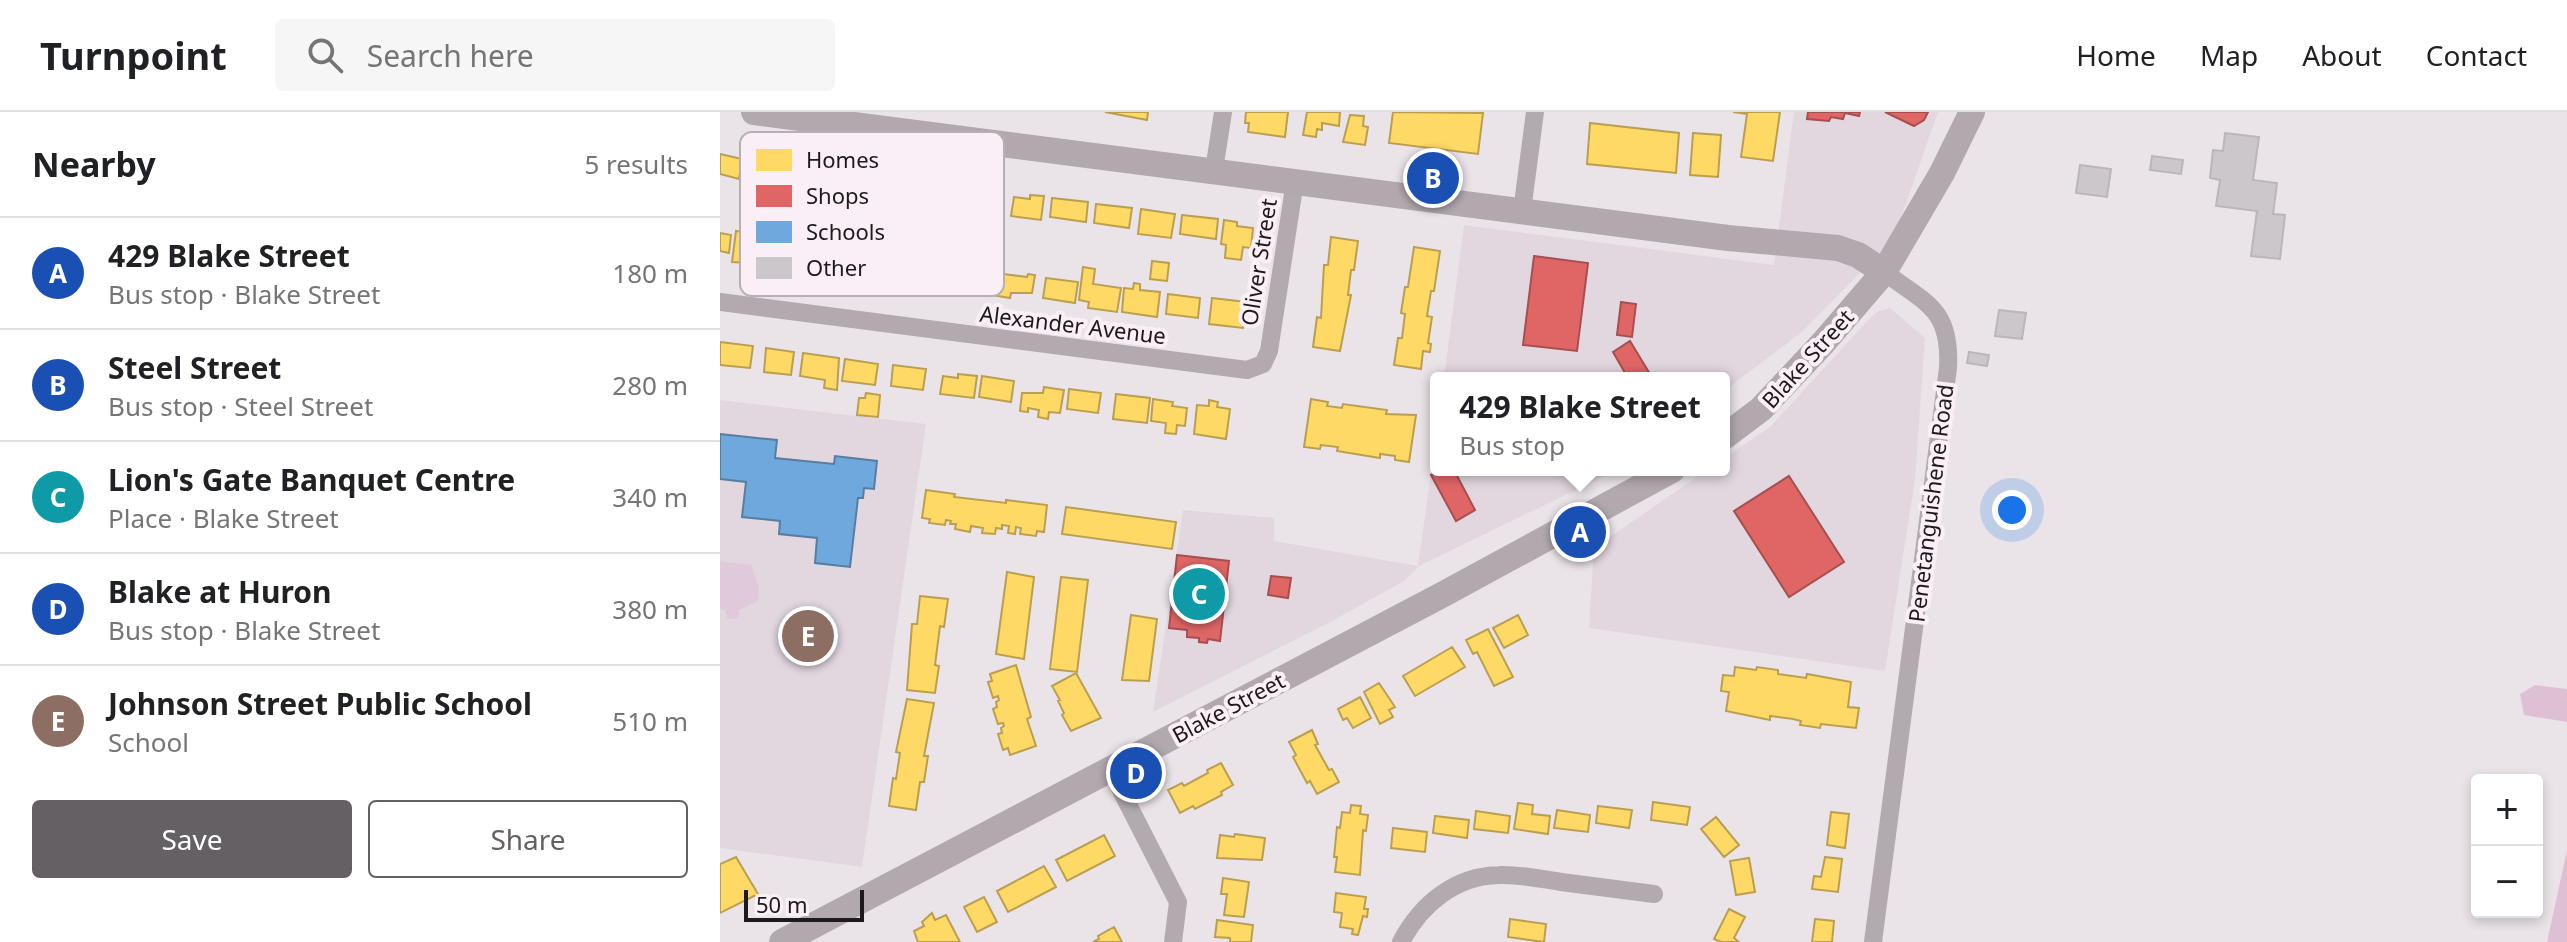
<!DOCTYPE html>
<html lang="en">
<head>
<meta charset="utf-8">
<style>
  body { margin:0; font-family:"Noto Sans",sans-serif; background:#f6f6f6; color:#202124 }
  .controls { position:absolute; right:24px; bottom:24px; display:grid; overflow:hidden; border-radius:8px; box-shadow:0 4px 12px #0003 }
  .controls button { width:72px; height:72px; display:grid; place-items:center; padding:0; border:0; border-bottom:2px solid #e0e0e0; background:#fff; color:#202124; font:40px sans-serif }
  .scale { position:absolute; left:24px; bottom:20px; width:120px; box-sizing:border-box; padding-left:8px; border:4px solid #1d191c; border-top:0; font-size:22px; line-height:28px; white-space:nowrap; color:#1d191c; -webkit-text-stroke:6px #faeff6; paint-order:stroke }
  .you { position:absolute; left:1292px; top:398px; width:28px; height:28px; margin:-20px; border:6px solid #fff; border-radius:50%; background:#1a73e8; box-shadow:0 0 0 12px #1a73e833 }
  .badge { display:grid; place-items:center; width:52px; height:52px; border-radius:50%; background:#656063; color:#fff; font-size:26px; font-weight:700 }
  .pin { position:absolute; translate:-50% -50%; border:4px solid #fff; box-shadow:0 2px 8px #0006 }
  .popup { position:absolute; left:710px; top:260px; width:300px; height:104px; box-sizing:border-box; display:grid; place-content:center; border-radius:8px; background:#fff; filter:drop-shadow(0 2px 6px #0005); font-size:26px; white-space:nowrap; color:#757577 }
  .popup b { font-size:30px; color:#202124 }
  .popup::after { content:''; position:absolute; left:50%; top:100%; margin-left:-16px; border:16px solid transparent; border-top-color:#fff }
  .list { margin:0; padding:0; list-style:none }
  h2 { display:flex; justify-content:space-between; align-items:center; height:104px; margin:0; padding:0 32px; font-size:34px }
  h2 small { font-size:26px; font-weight:400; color:#757577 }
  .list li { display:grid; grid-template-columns:52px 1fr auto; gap:24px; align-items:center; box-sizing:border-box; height:112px; padding:0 32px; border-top:2px solid #e0e0e0 }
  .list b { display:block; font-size:30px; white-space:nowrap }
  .list p { margin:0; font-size:26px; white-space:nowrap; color:#757577 }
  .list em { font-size:26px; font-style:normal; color:#757577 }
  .actions { display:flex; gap:16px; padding:24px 32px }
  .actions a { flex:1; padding:18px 0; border:2px solid #656063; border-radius:8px; text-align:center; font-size:28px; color:#656063 }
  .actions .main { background:#656063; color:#fff }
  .icon { flex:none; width:44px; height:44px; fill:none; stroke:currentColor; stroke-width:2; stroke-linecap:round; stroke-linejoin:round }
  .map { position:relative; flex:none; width:1847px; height:830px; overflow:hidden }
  header { display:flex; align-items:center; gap:48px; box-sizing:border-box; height:112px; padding:0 40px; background:#fff; border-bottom:2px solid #e0e0e0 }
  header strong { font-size:38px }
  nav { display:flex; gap:44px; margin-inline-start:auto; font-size:28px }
  .search { width:560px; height:72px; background:#f6f6f6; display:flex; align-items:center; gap:20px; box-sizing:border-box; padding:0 28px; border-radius:8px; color:#757577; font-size:30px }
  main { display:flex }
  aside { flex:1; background:#fff }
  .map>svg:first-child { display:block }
</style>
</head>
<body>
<header>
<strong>Turnpoint</strong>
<div class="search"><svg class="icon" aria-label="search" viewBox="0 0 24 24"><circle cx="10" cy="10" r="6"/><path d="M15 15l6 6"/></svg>Search here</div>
<nav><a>Home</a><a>Map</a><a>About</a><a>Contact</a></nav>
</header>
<main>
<aside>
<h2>Nearby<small>5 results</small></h2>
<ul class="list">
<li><span class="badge" style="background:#1a4fb4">A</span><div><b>429 Blake Street</b><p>Bus stop · Blake Street</p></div><em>180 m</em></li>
<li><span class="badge" style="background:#1a4fb4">B</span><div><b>Steel Street</b><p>Bus stop · Steel Street</p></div><em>280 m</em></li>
<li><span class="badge" style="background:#0f9aa8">C</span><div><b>Lion's Gate Banquet Centre</b><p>Place · Blake Street</p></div><em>340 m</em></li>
<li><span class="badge" style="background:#1a4fb4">D</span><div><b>Blake at Huron</b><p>Bus stop · Blake Street</p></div><em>380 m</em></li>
<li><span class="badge" style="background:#8d6e63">E</span><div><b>Johnson Street Public School</b><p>School</p></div><em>510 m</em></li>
</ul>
<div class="actions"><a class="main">Save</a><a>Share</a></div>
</aside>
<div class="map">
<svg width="1847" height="830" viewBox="0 0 1847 830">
  <rect width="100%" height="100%" fill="#eae4e8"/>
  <path fill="#e3d7df" d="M1074 0H1218L1174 126 1082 220 1004 279V266H724L744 113 1054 153Z
    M1170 196 1205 226 1195 367 1165 559 869 516 874 436 987 358H1004V346L1050 315 1150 206 1157 200Z
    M0 288 206 312 142 755 0 736Z
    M716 325V358H897L699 454 684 469 614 508 433 600 463 398 554 406V429L698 454Z"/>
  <path fill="#e0cad9" d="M0 449 31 453 39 475 38 489 19 498 18 506 7 507 6 498 0 497Z"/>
  <path fill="#dec0d4" d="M1815 573 1847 577V610L1804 603 1800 582Z
    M1847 738V830H1827Z"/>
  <path fill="#ffd966" stroke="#bb9f50" stroke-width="2" d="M385 0H428L427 8Z
    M526 0H568L565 25 528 20 529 11H525Z
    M587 0H620L619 14 602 11V18L597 17 596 25 583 23Z
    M673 0 763 1 758 42 669 31Z
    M1013 0H1060L1053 49 1021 45 1027 2Z
    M630 3 644 4 643 14 648 15 645 33 623 30Z
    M870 11 959 21 956 61 867 52Z
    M973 21 1001 23 998 65 970 63Z
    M0 42 22 47 19 67 0 62Z
    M26 45 44 48 42 60 62 63 60 77 22 74Z
    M68 50 88 53 87 60 99 62 97 81 65 77 64 66H67Z
    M117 57 153 62 150 82 114 77Z
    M159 63 195 68 193 87 157 83Z
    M224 72 237 74 235 97 205 94 207 74 223 75Z
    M248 75 281 79 278 103 245 99Z
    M310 83 324 84 321 108 291 104 294 85 310 87Z
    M332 86 368 90 366 110 330 105Z
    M376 92 412 96 409 116 374 111Z
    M421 97 455 102 451 126 418 122Z
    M462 103 498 107 496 127 460 122Z
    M504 108 517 110V114L533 116 531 136 523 135 521 148 505 146 506 133 501 132Z
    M65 112 71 113V128L98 132 94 160 78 157 80 144 58 141 62 116H65Z
    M16 119 53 124 50 141 31 142 30 151 12 150Z
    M0 121 11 123 9 141 0 139Z
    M216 121 233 123 230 144 213 142Z
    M235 124 252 126 249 145 233 143Z
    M611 125 638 129 634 158H631L628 183H631L620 239 593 235 597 205 601 206 604 153H608Z
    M152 133 182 137 178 171 160 169 161 153 149 152Z
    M104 134 121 136 120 143 136 144 133 165 99 161Z
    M694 135 720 139 714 179H711L707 204 712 205 708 231 711 232 710 240 703 239 701 257 674 253 678 226H682L685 202 681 201 685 175H688Z
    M188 149 219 152 216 176 186 172Z
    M432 149 449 151 447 169 430 167Z
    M239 154 272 158 270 179 237 174Z
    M363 155 375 157 373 172 401 176 397 200 368 196 369 190 359 188Z
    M276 156 284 158 283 162 307 165 308 162 315 163 312 181H291L290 186 272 183Z
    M326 166 358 170 355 191 323 186Z
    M414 171 420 172V178L440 180 437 205 402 200 404 176 413 177Z
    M448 182 480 186 478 206 446 202Z
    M492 186 526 190 523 216 489 212Z
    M0 230 33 234 30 256 0 253Z
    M46 236 74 240 71 263 44 260Z
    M83 241 119 246 117 278 104 276 105 268 80 264Z
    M125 247 158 252 155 273 122 269Z
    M173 253 206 257 203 278 171 274Z
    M238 262 257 264 254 286 220 282 223 264 238 266Z
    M262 264 294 269 291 290 259 285Z
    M324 275 344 278 340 301 329 300 328 307 318 305 319 298 308 296V300L300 299 302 281H323Z
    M349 277 381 281 378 301 347 297Z
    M146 281 160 283 158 305 137 303 139 286H145Z
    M396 282 430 286 427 311 393 307Z
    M433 287 453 290 452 294 467 296 465 314 457 313 456 322 445 321 446 311 431 309Z
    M591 287 608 290 607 294 622 296 623 292 667 298 666 302 696 303 689 350 675 348V344L660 342V346L617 339 618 335 601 333 600 337 584 335Z
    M489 288 498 290 497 295 510 297 506 327 474 322 477 293 489 294Z
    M206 378 235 382 234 385 286 391V388L327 393 324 420 317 419 316 424 300 422 301 416 296 415 295 422 288 421 289 414 282 413V417L276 416 275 422 262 421 263 416 251 414 250 420 235 417 236 412H230L231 409 226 408 225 413 209 411 210 407 202 406Z
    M346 395 456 410 452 437 342 422Z
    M287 460 314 465 304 547 276 542Z
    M341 465 368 468 357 560 330 557Z
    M200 484 228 487 224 515 220 514 215 553 219 554 215 581 187 578 192 512H197Z
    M411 503 437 507 429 569 402 568Z
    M798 503 808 523 784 536 773 516Z
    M768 517 793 565 774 574 757 540 753 542 746 528Z
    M732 535 745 555 695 584 683 564Z
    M296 553 311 605 307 607 316 634 290 643 288 636 283 638 278 622 282 621 281 616 284 614 283 611 278 612 273 597 277 595 276 590 279 588 278 584 273 586 268 570 272 569 270 562Z
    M1015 555 1036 558 1037 555 1058 558V562L1086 566 1087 562 1131 570 1128 595 1139 596 1136 616 1101 612 1100 616 1080 613 1081 609 1073 607 1050 604V608L1006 599 1009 580 1001 579 1003 563 1014 564Z
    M356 561 381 606 351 619 342 603 344 601 338 589 340 588 332 574Z
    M659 571 675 595 669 598 673 605 660 612 644 580Z
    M640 585 651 606 633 616 627 606 623 608 618 597Z
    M187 587 214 591 204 644H208L204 670H200L196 698 169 694 173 666 176 667 180 641 176 640Z
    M592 618 598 632 595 633 609 658 612 657 619 670 597 682 590 669 587 671 573 645 576 643 569 630Z
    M501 651 513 673 501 680 502 683 475 697 473 694 460 701 448 678 462 671 464 674 488 661 487 658Z
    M933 690 970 695 967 713 931 708Z
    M798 691 813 693 812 702 830 704 828 722 794 717Z
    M631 693 641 694 640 702 648 703 646 719 643 718 640 763 615 760 617 745H614L617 715 620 716 622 700 630 701Z
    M878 694 912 698 909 716 876 711Z
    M837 698 870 703 868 720 834 716Z
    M756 699 790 704 788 721 754 717Z
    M1111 700 1129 702 1125 736 1107 733Z
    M715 704 749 708 747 726 713 721Z
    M996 705 1019 733 1004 745 981 717Z
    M673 716 707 720 705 740 671 736Z
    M515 722 545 726 542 748 497 746 500 723 514 725Z
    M384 723 395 744 347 769 336 748Z
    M16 745 38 782 0 801V752Z
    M1105 745 1122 747 1118 780 1092 777 1094 764 1101 765Z
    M1029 746 1035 780 1016 783 1010 749Z
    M324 754 336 775 288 800 277 779Z
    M503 766 529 770 524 805 504 803 507 782H501Z
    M616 781 646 785 644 797H648L647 805 643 804 638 823 632 822 633 817 620 815 622 801 614 800Z
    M264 785 277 810 257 820 244 795Z
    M1009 797 1025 805 1014 826 1019 830H1001L994 827Z
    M212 801 215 808 226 803 240 830H198L194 819 204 814 202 810Z
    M790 807 826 812 824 830 788 825Z
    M1095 807 1114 809 1112 830H1092Z
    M497 808 533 813 531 830H510V826L495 825Z
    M394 815 402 830H373L379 827 378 824Z"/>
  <path fill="#e06666" stroke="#a64f50" stroke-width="2" d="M1088 0H1140L1139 4 1125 1 1123 7 1111 5 1109 9 1087 7Z
    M1165 0H1208L1204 8 1194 14Z
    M814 144 868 151 857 239 803 233Z
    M901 190 916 192 912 225 897 223Z
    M910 229 930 262 932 266H908L893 240Z
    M721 358H734L755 398 736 409 711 363Z
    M1069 364 1124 450 1069 485 1014 399Z
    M457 443 509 449 500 529 488 527 487 531 479 530V526L467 525V518L449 516Z
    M551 464 571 466 568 486 548 483Z"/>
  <path fill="#6fa8dc" stroke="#567da2" stroke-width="2" d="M0 322 57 328 55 346 114 352 115 344 157 349 154 377 144 376 143 386H138L130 455 95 451 97 426 59 422 60 409 22 405 26 370 0 367Z"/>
  <path fill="#cbc7ca" stroke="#bbb6b9" stroke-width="2" d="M1505 21 1539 25 1533 68 1557 71 1553 102 1565 103 1560 147 1531 144 1537 99 1496 94 1500 68 1490 66 1493 38 1503 39Z
    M1432 44 1463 48 1461 62 1430 58Z
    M1360 53 1391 57 1387 85 1356 81Z
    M1279 198 1306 201 1302 227 1275 224Z
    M1249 240 1269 243 1267 254 1247 251Z"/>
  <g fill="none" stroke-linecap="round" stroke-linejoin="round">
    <path stroke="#b3aab0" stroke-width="18" d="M494 58 503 0
      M802 99 815 0
      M0 190 527 258 543 252 549 239 575 69
      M390 657 458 790 453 830
      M681 830C701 792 735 764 779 763 799 762 821 767 841 770 872 774 903 778 934 782
      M1153 830 1228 256C1231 197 1207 192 1164 160"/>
    <path stroke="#b2a9af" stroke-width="26" d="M34 0 1008 126 1118 136 1138 143 1164 160
      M1004 325 1041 297 1103 231 1164 160 1222 61 1252 0
      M62 830 720 484 952 358"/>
  </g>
  <g text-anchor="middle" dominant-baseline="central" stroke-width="8" stroke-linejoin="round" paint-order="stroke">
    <g font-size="22" fill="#1d191c" stroke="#faeff6">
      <text transform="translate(538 150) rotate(-81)">Oliver Street</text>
      <text transform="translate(353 212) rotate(7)">Alexander Avenue</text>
      <text transform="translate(1087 246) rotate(-48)">Blake Street</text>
      <text transform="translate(1210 391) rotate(-83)">Penetanguishene Road</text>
      <text transform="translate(508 595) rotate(-28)">Blake Street</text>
    </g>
  </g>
  <rect x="20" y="20" width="264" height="164" rx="12" fill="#faeff6" stroke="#b8afb5" stroke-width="2"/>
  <rect x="36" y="37" width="36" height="22" fill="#ffd966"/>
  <rect x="36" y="73" width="36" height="22" fill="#e06666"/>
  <rect x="36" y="109" width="36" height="22" fill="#6fa8dc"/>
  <rect x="36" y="145" width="36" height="22" fill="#cbc7ca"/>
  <g font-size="22" fill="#1d191c">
    <text x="86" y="56">Homes</text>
    <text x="86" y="92">Shops</text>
    <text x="86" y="128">Schools</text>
    <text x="86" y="164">Other</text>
  </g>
</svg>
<div class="controls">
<button>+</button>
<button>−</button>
</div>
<div class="scale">50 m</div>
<div class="you"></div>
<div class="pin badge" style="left:860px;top:420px;background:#1a4fb4">A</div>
<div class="popup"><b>429 Blake Street</b>Bus stop</div>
<div class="pin badge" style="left:713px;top:66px;background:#1a4fb4">B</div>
<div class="pin badge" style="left:479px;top:482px;background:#0f9aa8">C</div>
<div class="pin badge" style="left:416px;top:661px;background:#1a4fb4">D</div>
<div class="pin badge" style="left:88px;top:524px;background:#8d6e63">E</div>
</div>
</main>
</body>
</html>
